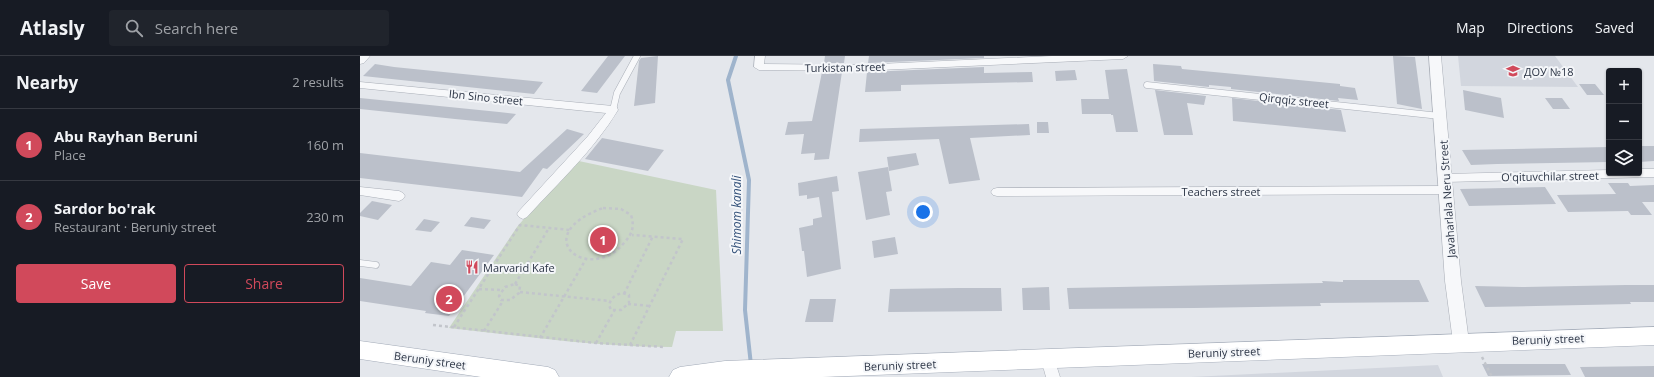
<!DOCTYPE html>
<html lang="en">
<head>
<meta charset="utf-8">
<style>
  body { margin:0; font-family:"Open Sans",sans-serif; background:#20242c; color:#f1f3f6 }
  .controls { position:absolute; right:12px; top:12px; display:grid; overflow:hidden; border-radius:4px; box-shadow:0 1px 3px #0004 }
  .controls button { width:36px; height:36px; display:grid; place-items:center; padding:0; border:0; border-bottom:1px solid #363941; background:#171b24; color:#f1f3f6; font:20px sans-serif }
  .you { position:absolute; left:563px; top:156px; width:14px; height:14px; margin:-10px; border:3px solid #fff; border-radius:50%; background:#1a73e8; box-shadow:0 0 0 6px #1a73e833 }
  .badge { display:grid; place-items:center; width:26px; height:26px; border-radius:50%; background:#d1495b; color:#fff; font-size:13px; font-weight:700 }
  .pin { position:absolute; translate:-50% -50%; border:2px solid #fff; box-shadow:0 1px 4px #0006 }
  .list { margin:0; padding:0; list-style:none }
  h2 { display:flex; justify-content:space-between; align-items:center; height:52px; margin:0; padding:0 16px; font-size:17px }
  h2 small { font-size:13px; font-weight:400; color:#9ea1a6 }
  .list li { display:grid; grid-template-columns:26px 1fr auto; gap:12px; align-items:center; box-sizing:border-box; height:72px; padding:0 16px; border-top:1px solid #363941 }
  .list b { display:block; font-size:15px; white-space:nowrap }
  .list p { margin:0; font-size:13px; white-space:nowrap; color:#9ea1a6 }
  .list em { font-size:13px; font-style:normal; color:#9ea1a6 }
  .actions { display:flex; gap:8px; padding:12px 16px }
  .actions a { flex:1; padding:9px 0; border:1px solid #d1495b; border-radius:4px; text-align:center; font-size:14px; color:#d1495b }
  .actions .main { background:#d1495b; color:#fff }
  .icon { flex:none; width:22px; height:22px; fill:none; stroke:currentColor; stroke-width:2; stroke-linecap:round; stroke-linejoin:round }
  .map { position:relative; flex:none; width:1294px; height:321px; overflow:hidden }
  header { display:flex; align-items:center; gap:24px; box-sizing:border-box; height:56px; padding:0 20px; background:#171b24; border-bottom:1px solid #363941 }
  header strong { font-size:19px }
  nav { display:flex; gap:22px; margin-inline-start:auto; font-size:14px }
  .search { width:280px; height:36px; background:#20242c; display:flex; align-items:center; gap:10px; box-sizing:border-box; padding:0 14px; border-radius:4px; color:#9ea1a6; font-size:15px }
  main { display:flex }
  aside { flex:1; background:#171b24 }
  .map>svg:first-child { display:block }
</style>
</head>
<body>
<header>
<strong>Atlasly</strong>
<div class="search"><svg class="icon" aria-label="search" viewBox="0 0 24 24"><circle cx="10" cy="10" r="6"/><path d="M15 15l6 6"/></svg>Search here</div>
<nav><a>Map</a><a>Directions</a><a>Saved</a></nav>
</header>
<main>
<aside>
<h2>Nearby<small>2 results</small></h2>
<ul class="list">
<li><span class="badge">1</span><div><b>Abu Rayhan Beruni</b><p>Place</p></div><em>160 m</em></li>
<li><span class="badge">2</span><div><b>Sardor bo'rak</b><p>Restaurant · Beruniy street</p></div><em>230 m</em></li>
</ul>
<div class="actions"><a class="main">Save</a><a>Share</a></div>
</aside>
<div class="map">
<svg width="1294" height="321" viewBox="0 0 1294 321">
  <rect width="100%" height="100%" fill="#e4e7ec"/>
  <path fill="#d2d6de" d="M1098 0H1195L1218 31 1101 30Z
    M1078 309 1083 321H831Z"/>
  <path fill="#c9d6c5" d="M214 104 356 134 363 275H316L312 291C237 291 163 280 89 272L157 171Z"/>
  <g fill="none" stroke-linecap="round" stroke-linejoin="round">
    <path stroke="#9fb4cc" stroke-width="4" d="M376 0 368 24 389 124 385 254 391 309"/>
  </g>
  <path fill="#bbc0ca" d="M248 0H265L237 37 221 35Z
    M298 0 295 47 274 50 279 5 281 2Z
    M465 0H485L484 7H464Z
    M509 0H624V2L508 7Z
    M1033 0 1055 1 1062 53 1037 48Z
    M15 8 34 11 183 26 174 38 3 20Z
    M793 8 821 10 822 13 980 28V30L995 32 998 44 978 42 979 45 871 33V31L849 29V31L794 25Z
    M624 11V17L672 16 673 26 541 29V35L505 36 507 16Z
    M767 13 778 76H756L753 59H751V58H722L721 43H749L745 14Z
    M715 14 717 24 696 25 695 15Z
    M462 16H482L469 103 454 104 455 97 441 98 444 78 425 79 428 66 452 65Z
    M1219 28H1235L1244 39H1227Z
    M795 34 846 40 844 49 827 47 833 79H804Z
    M1103 34 1141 42 1144 62 1105 54Z
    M0 42 139 56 156 58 147 68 95 63 0 53Z
    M872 42 981 54 986 76 873 65Z
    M1185 42H1202L1210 53H1193Z
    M677 66H688L689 77H677Z
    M669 68 670 79 610 82 620 124 589 128 579 83 499 86 500 73Z
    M207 73 224 78 187 113 183 112 162 141 0 122V97L160 116Z
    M242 82 304 94 288 115 225 103Z
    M1279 90H1294V105L1279 106Z
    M1249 91V106L1137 108 1111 109 1102 94Z
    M556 97 559 109 529 115 527 101Z
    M528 111 532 135 526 136 530 159 506 164 498 116Z
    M477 120 479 135 472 136 481 213 447 221 444 195H442L439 172 453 169V163L462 161 459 141 447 143V139L439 140 438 127Z
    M1248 127H1268L1270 130 1294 129V146H1282L1292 159H1271L1268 155 1208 156 1197 139 1256 138Z
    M1185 131 1196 148 1109 150 1100 133Z
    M12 145 32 149 18 164 0 160V157Z
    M111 161 131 164 124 173 104 170Z
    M64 163 80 166 71 176 55 174Z
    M535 181 538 198 514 202 512 185Z
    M102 194 134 199 89 260 65 257 66 255 0 245V222L51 230 71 206 90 209Z
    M983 224H1059L1069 246 960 247 961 250 834 252 709 253 707 232 963 227 962 225 983 226Z
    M1266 229H1294V246H1270L1271 248 1125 251 1115 230 1162 231Z
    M689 231 690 254H663L662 232Z
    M598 232H641L642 255 528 256 530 233Z
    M450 243H476L473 266H445Z
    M1122 308H1205L1211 319 1128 320Z
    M1294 310V321H1225L1220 311Z"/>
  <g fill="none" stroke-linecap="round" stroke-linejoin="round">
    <g stroke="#a9aeb7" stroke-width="7">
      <path id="service" d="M787 29 1080 60
        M253 54 257 37 277 0
        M0 207 16 209"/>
    </g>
    <g stroke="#a9aeb7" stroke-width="1">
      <path id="minor" d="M0 0H10L4 7 0 8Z
        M395 0H405L404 8 497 9 692 0H768L763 3 497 15 399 14 394 11Z
        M0 26 253 50 257 51 258 54C234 94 198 127 167 161L163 163 159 161 157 158 159 155 228 80 246 57 0 32Z
        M1279 113H1294V121L1085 126 1081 125 1079 122 1081 119 1085 118 1249 114V117H1279Z
        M1086 130 1090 131 1092 134 1090 137 1086 138 637 140 633 139 631 136 633 133 637 132Z
        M0 131 39 135 43 137 45 140 43 143 39 145 0 139Z
        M688 297 693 299 700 321H686L681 303 683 299Z"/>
    </g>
    <g stroke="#a9aeb7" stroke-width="1">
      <path id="tertiary" d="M1069 0H1081L1101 225 1109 286 1107 291 1101 293 1095 291 1093 286 1085 225Z"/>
    </g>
    <g stroke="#a3abb8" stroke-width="1">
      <path id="primary" d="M1294 271V289L462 321H309L313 314 320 311 365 305Z
        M0 285 188 311 195 314 199 321H121L0 303Z"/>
    </g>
    <path stroke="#c2c5cb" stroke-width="2.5" stroke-dasharray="3 3" stroke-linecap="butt" d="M243 152 261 153 271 159C275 171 272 178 264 187 229 229 166 180 243 152Z
      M155 228 189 172
      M155 228 160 230 159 237 150 244H141L139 240 145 231Z
      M119 233 141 234
      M160 236 250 245
      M263 237 269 239V247L261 254H251L249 249C251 242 256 238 263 237Z
      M264 238 293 180
      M268 248 290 250
      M73 269 236 287 305 291
      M94 271 160 169 210 174
      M124 275 143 245
      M180 282 226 203
      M236 287 254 255
      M270 289 323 183 272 179
      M1122 301 1132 321"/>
    <use href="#service" stroke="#f7f8fa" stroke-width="6"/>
    <use href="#minor" fill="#f7f8fa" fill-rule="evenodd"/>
    <use href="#tertiary" fill="#f7f8fa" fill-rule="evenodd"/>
    <use href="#primary" fill="#fff" fill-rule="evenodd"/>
  </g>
  <defs>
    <g id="school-bare" transform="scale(1.08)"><path d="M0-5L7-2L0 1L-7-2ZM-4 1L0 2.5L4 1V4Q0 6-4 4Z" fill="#d1495b" stroke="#f4f6f9" stroke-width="2.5" paint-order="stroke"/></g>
    <g id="restaurant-bare" transform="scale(1.08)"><path d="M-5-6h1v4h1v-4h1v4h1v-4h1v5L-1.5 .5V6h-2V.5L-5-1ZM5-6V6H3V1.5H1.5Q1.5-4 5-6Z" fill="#d1495b" stroke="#f4f6f9" stroke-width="2.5" paint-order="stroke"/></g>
  </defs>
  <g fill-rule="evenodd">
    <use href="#school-bare" x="1153" y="15"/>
    <use href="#restaurant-bare" x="112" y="211"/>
  </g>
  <g text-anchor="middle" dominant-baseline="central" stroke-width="4" stroke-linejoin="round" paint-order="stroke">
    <g font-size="11" fill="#2b3445" stroke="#f4f6f9">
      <text transform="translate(485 11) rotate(-1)">Turkistan street</text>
      <text transform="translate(126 41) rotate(6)">Ibn Sino street</text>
      <text transform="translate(934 44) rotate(6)">Qirqqiz street</text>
      <text transform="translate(1190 120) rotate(-1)">O'qituvchilar street</text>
      <text x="861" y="135">Teachers street</text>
      <text transform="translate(1087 143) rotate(-94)">Javaharlala Neru Street</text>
      <text transform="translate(1188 283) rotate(-2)">Beruniy street</text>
      <text transform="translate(864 296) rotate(-2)">Beruniy street</text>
      <text transform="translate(70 304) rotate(8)">Beruniy street</text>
      <text transform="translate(540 309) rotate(-2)">Beruniy street</text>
    </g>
    <g font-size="11" fill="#2b3445" stroke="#f4f6f9" text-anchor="start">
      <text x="1164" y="15">ДОУ №18</text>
      <text x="123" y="211">Marvarid Kafe</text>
    </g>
    <g font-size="12" font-style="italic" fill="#34527a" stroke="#f4f6f9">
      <text transform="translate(376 159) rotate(-90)">Shimom kanali</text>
    </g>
  </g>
</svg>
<div class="controls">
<button>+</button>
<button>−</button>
<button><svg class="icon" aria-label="layers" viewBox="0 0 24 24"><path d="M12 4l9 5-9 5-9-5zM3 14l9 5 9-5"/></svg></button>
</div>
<div class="you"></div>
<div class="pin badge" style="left:243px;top:184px">1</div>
<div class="pin badge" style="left:89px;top:243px">2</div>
</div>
</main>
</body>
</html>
